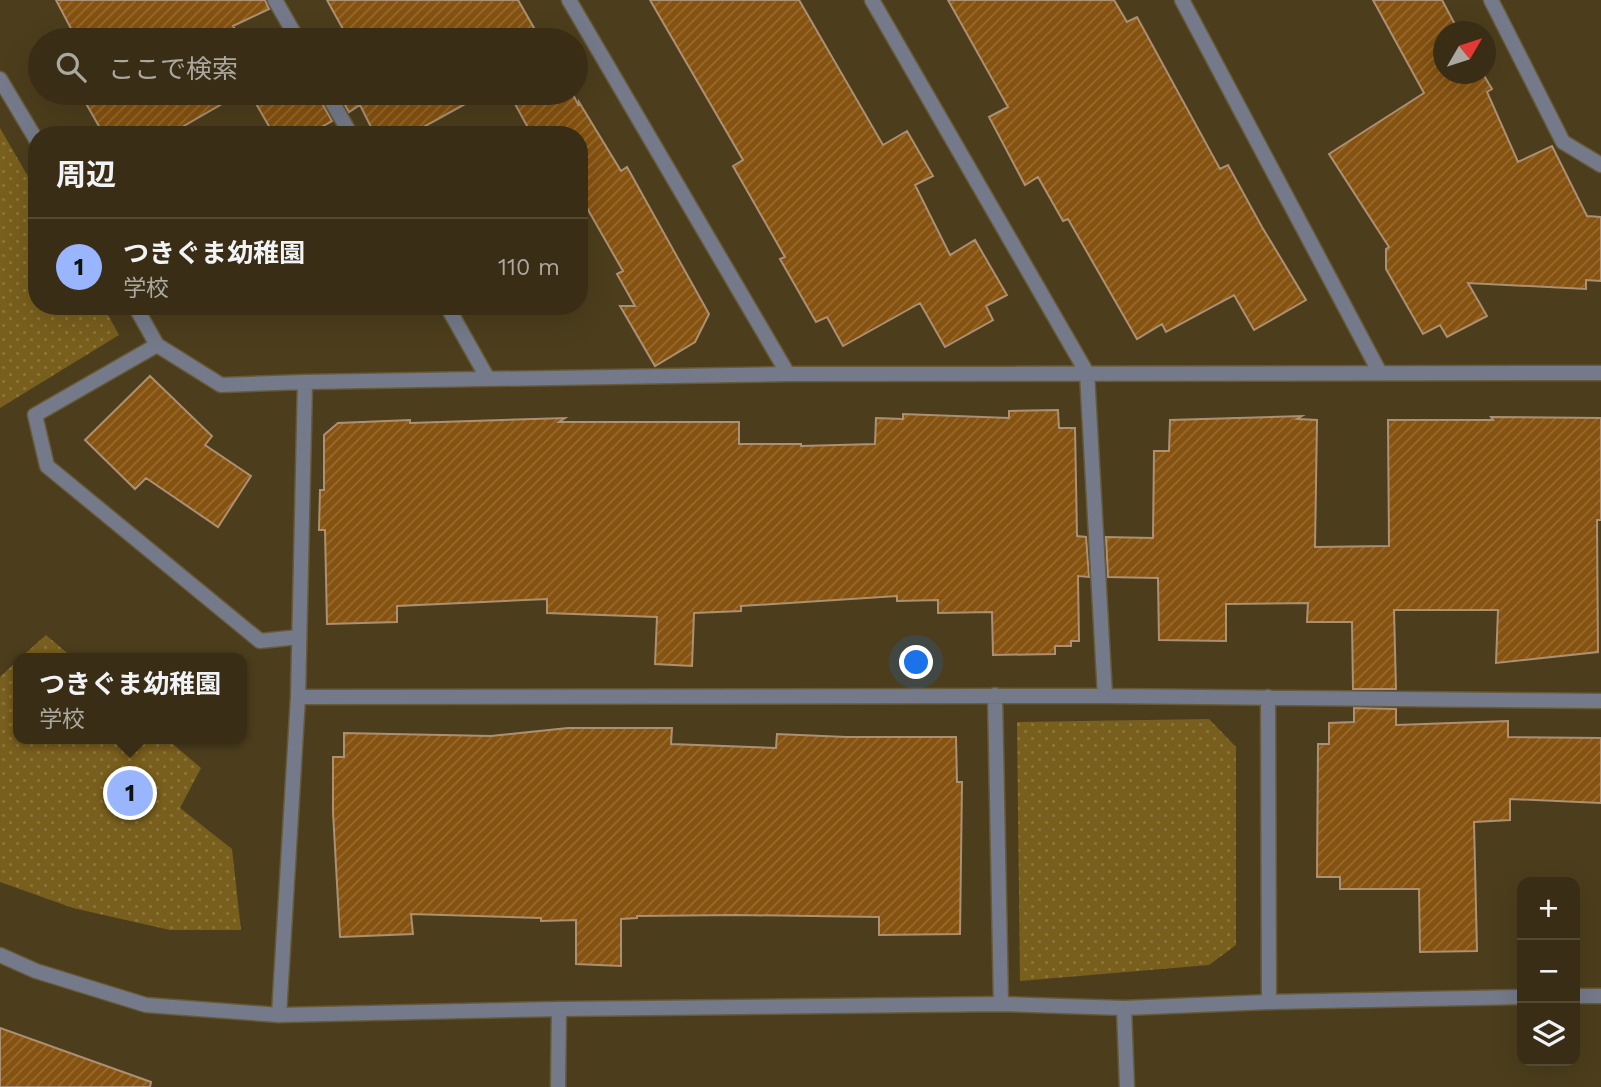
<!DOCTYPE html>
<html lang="ja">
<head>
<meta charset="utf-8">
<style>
  body { margin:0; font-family:"Work Sans","Noto Sans JP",sans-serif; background:#40361e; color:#f1f3f6 }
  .controls { position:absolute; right:21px; bottom:21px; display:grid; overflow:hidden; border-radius:14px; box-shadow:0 7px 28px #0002 }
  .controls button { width:63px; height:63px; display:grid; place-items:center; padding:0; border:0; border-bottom:2px solid #534a34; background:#392e15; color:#f1f3f6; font:35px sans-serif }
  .compass { position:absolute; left:1433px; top:21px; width:63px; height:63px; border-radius:50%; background:#392e15; box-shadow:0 7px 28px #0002; rotate:51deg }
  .you { position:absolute; left:917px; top:663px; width:24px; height:24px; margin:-18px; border:5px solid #fff; border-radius:50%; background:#1a73e8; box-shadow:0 0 0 10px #1a73e833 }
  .badge { display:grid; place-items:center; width:46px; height:46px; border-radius:50%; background:#98b5fd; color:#111; font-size:23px; font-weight:700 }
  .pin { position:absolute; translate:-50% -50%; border:4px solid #fff; box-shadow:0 2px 7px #0006 }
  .popup { position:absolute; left:13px; top:653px; width:234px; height:91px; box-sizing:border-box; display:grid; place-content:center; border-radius:14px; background:#392e15; filter:drop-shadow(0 2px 5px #0005); font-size:23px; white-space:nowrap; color:#aba8a0 }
  .popup b { font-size:26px; color:#f1f3f6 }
  .popup::after { content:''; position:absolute; left:50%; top:100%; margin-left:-14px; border:14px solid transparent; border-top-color:#392e15 }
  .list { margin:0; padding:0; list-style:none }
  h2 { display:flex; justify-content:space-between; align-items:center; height:91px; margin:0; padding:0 28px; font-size:30px }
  h2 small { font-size:23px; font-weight:400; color:#aba8a0 }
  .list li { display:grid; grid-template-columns:46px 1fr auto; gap:21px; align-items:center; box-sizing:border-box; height:98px; padding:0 28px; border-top:2px solid #534a34 }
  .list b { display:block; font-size:26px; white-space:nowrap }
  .list p { margin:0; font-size:23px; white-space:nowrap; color:#aba8a0 }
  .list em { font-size:23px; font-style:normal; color:#aba8a0 }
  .icon { flex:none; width:38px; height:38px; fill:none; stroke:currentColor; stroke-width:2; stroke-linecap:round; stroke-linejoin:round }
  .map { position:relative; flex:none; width:1601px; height:1087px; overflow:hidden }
  .search { position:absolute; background:#392e15; box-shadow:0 7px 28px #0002; left:28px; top:28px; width:560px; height:77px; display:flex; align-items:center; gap:18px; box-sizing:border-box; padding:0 24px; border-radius:38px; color:#aba8a0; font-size:26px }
  .panel { position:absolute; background:#392e15; box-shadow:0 7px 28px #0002; left:28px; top:126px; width:560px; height:189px; border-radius:28px }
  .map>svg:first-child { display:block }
</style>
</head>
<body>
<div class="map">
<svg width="1601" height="1087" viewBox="0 0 1601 1087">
  <defs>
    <pattern id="grass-dots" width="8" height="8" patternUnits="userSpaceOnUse" patternTransform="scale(1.75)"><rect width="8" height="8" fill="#795f1d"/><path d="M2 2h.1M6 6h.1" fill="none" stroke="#8d763d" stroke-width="1.8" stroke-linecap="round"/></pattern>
    <pattern id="building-hatch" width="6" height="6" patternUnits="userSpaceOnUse" patternTransform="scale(1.75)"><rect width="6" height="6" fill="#85520f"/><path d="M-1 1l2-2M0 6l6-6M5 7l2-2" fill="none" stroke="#976b31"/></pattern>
  </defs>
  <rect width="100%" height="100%" fill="#4c3e1c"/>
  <path fill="url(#grass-dots)" d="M0 128 37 192V306H103L119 335 0 408Z
    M46 635 73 658H20Z
    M18 660V739H167L201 768 180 808 232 849 241 930H170L73 908 0 882V677Z
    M1209 719 1236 747V945L1209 965 1020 981 1017 722Z"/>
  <path fill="url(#building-hatch)" stroke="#ad9073" stroke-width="2" d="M56 0H265L269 9 233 26 237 32 222 40H77Z
    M327 0H518L541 40H349Z
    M650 0H799L883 145 907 131 933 176 915 185 950 255 975 240 1007 295 986 306 993 320 945 347 920 303 843 346 827 317 816 322 780 259 785 257 733 166 743 160Z
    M948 0H1114L1127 22 1137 17 1220 169 1228 165 1262 227 1306 300 1254 330 1234 295 1166 332 1162 324 1137 339 1068 219 1063 221 1038 177 1025 185 989 117 1008 107Z
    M1373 0H1442L1459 32H1444V74H1483L1492 89 1487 92 1518 162 1552 146 1587 216 1601 217V281L1586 280V289L1468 283 1487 316 1447 337 1440 325 1423 334 1386 269V249L1389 247 1329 154 1424 93Z
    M80 93H241L168 135H104Z
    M250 93H317L319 98 332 121 307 135H274Z
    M338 93H485L409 135H375L360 105 349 112Z
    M509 93H572L579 106V102L621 171 627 167 709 314 695 342 655 366 620 306H635L617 274 623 271 579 194V135H532Z
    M150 376 212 436 205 445 251 476 218 527 146 478 135 489 85 440Z
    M1058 410 1059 428H1075L1077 536 1086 537 1089 577 1078 576 1079 641H1071V646H1055V654L993 655 992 612 938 613V600L897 601V596L741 606V611L694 613 692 666 655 664 657 617 547 613V599L397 606V622L327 624 325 530H319L320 490H324V435L338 423 410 420V423L565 418 559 422H739V444H801V446L875 444 876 418 903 419V414L1009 418V411Z
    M1302 416 1297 419 1317 420 1315 547 1389 546 1388 420H1493L1491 417 1601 418V520H1597L1598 652 1496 663 1498 610H1394L1396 689H1353L1352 622H1307L1308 603 1226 604V641L1159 640 1158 578 1108 577 1106 537 1153 538 1154 451H1169L1170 420Z
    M1354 708 1396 709V725L1508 721V737L1601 738V803L1510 799V820L1474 822 1477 951 1420 952 1419 889H1340V877H1317L1318 744H1329V723L1354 722Z
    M568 728H672L671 744 776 748 777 734 846 737H956L957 782H962L960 934 879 935V917L736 915 637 916V918L621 919V966L576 964V920L541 921V918L411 914 413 934 340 937 333 812V757H344V733L491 736Z
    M0 1028 151 1082 150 1087H0Z"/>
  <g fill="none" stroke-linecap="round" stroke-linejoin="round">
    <g stroke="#675a3a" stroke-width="17">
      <path id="minor" d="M275 0 298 40
        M569 0 788 374
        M872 0 1087 373 1105 696
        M1182 0 1380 373
        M1491 0 1563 142 1601 165
        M0 79 37 141
        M327 93 351 135
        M135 306 157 345 221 385 305 382 788 374 1601 373
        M447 306 488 379
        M157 345 35 415 47 466 260 641 299 637
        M995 695 1001 1004
        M298 697 1105 696 1601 701
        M1268 697 1269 1002
        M1124 1008 1127 1087
        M279 1015 298 697 305 382
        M558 1087 559 1009"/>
    </g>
    <g stroke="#675a3a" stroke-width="17">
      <path id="tertiary" d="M0 955 36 971 146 1005 279 1015 559 1009 1001 1004 1124 1008 1269 1002 1522 997
        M1575 996H1601"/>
    </g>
    <use href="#minor" stroke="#747a89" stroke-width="14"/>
    <use href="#tertiary" stroke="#747a89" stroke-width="14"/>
  </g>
</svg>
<div class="controls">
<button>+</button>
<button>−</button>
<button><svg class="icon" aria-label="layers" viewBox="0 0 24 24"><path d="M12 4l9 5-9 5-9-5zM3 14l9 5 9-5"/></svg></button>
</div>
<svg class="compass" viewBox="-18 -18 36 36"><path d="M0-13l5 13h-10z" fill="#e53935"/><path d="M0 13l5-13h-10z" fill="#aba8a0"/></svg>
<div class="you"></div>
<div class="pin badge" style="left:130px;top:793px">1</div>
<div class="popup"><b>つきぐま幼稚園</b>学校</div>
<div class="search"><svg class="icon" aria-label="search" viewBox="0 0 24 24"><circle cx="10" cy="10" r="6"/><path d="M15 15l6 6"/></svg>ここで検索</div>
<section class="panel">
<h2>周辺<small></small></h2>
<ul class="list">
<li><span class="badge">1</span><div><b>つきぐま幼稚園</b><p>学校</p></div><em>110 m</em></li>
</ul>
</section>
</div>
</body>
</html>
